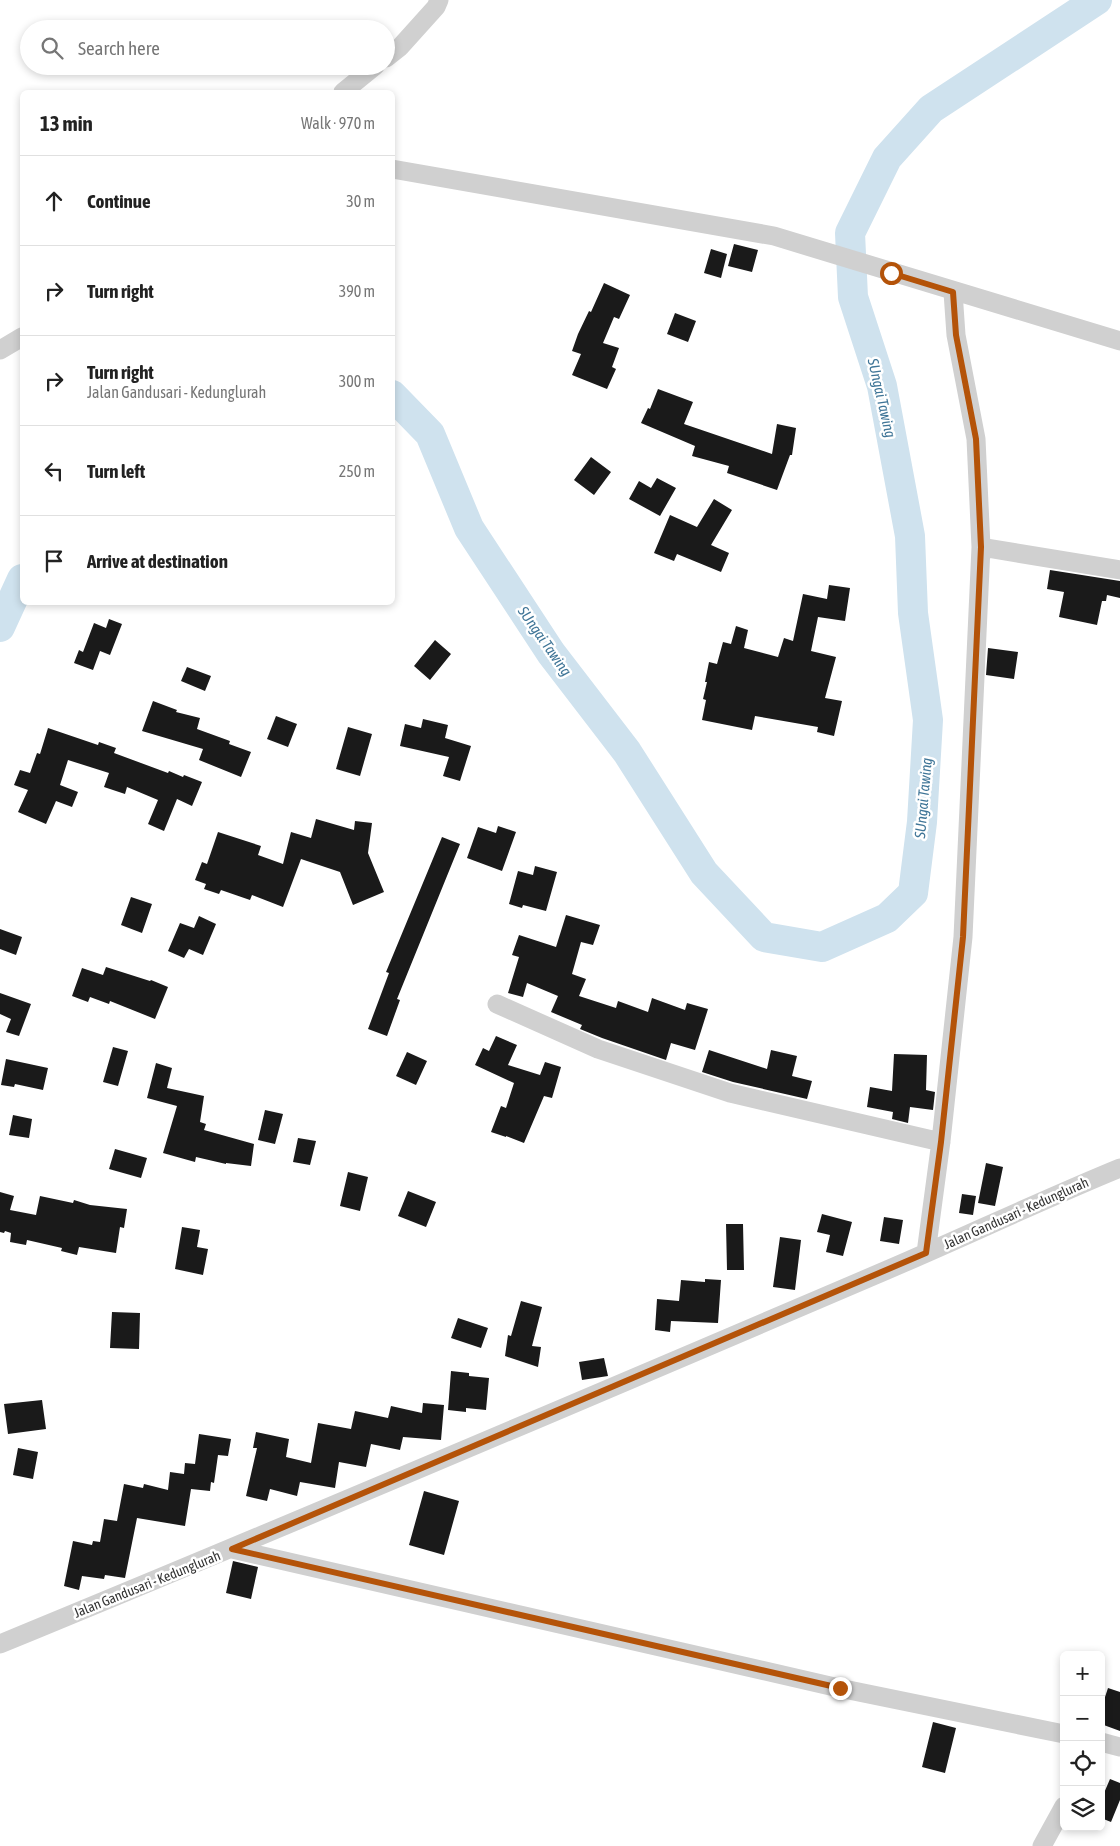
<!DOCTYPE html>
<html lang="en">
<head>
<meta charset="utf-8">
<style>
  body { margin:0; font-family:"Asap Condensed",sans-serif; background:#f6f6f6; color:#222 }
  .controls { position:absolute; right:15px; bottom:15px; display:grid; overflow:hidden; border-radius:8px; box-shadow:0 2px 8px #0003 }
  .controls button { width:45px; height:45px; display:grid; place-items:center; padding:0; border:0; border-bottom:1px solid #e0e0e0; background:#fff; color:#222; font:25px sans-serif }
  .stop { position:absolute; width:15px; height:15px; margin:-11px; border:4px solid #b45309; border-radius:50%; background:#fff }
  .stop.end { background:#b45309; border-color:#fff; box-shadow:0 1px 5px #0008 }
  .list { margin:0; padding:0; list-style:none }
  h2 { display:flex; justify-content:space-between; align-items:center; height:65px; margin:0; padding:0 20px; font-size:21px }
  h2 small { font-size:16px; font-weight:400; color:#767676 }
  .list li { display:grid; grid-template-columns:32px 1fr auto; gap:15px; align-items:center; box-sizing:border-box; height:90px; padding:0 20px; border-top:1px solid #e0e0e0 }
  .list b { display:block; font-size:19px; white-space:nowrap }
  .list p { margin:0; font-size:16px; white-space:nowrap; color:#767676 }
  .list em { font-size:16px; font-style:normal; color:#767676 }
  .icon { flex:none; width:28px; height:28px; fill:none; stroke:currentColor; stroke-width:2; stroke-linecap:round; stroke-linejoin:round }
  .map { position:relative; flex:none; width:1120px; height:1846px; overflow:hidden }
  .search { position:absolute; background:#fff; box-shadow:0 2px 8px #0003; left:20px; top:20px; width:375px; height:55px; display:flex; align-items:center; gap:12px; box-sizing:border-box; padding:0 18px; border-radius:28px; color:#767676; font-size:19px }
  .panel { position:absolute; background:#fff; box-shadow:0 2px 8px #0003; left:20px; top:90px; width:375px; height:515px; border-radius:8px }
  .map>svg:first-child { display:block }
</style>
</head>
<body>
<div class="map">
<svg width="1120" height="1846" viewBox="0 0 1120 1846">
  <rect width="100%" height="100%" fill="#fff"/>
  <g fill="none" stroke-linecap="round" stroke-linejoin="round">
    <path stroke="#cfe2ee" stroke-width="30" d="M392 395 430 434 469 528 551 653 627 752 704 873 764 937 822 947 887 918 913 893 922 822 928 720 913 613 910 536 882 386 853 297 850 233 887 158 931 109 1097 0
      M0 627 22 579"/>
  </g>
  <path fill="#1a1a1a" d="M734 244 758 250 752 272 728 266Z
    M711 249 727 254 721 278 704 273Z
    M604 283 630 295 619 319 614 317 603 343 619 348 612 367 616 369 607 389 572 375 581 354 572 351 578 334 589 311 591 312Z
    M675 313 696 321 688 342 667 334Z
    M658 389 693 402 684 424 772 454 777 424 796 428 792 455H790L777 490 727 473 729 466 692 456 695 446 641 423 648 408 650 409Z
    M591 457 611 472 594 495 574 480Z
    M657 478 676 488 660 516 629 499 639 481 651 488Z
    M714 499 732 510 711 545 729 553 721 572 677 554 674 561 654 553 670 515 697 527Z
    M1050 570 1120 581V598L1107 595 1106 601H1102L1097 625 1059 617 1064 592 1047 589Z
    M829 585 850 588 845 621 818 617 811 651 836 657 825 698 842 701 834 736 817 732 818 727 755 716 752 730 702 720 706 700 703 699 707 682H705L709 662 717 664 723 642 731 644 736 626 748 630 744 648 778 657 784 638 793 641 803 594 827 599Z
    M109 619 122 624 110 655 100 651 93 670 74 663 79 650 83 652 94 623 106 628Z
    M435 640 451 654 430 680 414 666Z
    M988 648 1018 652 1014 679 986 675Z
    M187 667 211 676 205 691 181 681Z
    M153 701 177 710 176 712 200 718 197 729 230 741 229 744 251 752 241 777 199 760 203 749 142 731Z
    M276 716 297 724 288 747 267 739Z
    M423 719 448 725 445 738 471 746 460 781 443 776 449 757 400 746 405 724 421 728Z
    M348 727 372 734 360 776 336 769Z
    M48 728 98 745 99 742 116 748 114 753 168 773 169 771 183 777 184 775 202 782 192 806 177 799 164 831 148 824 158 800 127 787 125 794 104 787 109 773 68 760 60 785 78 792 72 807 56 801 46 824 18 812 28 790 14 785 20 770 30 773 37 753 40 754Z
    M316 819 354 830 355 821 372 823 368 853 384 892 353 905 340 872 301 859 283 907 252 895 250 900 221 890 219 894 204 889 206 884 195 880 202 862 207 864 218 832 261 846 258 855 283 864 291 832 311 838Z
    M498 826 516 832 502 871 467 858 478 827 496 833Z
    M442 837 460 844 397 999 400 1000 387 1036 368 1029 389 973 386 972Z
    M535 866 557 872 546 911 523 905 522 908 509 904 518 871 533 875Z
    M131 897 152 904 142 933 121 925Z
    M566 915 600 925 593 945 581 942 572 974 586 979 579 996 616 1008 618 1001 648 1012 652 998 685 1010 687 1003 708 1009 695 1050 671 1043 666 1060 602 1038 580 1029 582 1025 551 1012 558 996 527 983 523 997 508 993 519 957 512 955 519 935 556 947Z
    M199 916 216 924 203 955 189 949 184 958 168 951 180 923 194 928Z
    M0 929 22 937 16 955 0 949Z
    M106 967 150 981 151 980 168 987 155 1019 110 1001 109 1004 90 997 88 1002 72 996 82 968 103 975Z
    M0 993 31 1004 19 1036 6 1032 11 1019 0 1014Z
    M496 1036 517 1045 508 1065 540 1075 545 1062 561 1067 552 1098 544 1096 524 1143 506 1136V1137L491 1132 501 1106 506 1108 514 1083 475 1065 483 1048 489 1051Z
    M113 1047 128 1051 118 1086 103 1082Z
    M709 1050 767 1069 771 1050 797 1056 792 1076 812 1081 807 1099 733 1082 702 1072Z
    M407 1052 427 1061 416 1085 396 1076Z
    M894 1054 927 1055 926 1090 935 1092 933 1110 910 1107 908 1123 892 1119 893 1112 867 1107 870 1087 892 1091Z
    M6 1059 48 1068 43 1090 15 1084 14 1087 1 1085Z
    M156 1063 172 1068 167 1088 204 1096 200 1122 206 1124 204 1130 254 1144 251 1166 226 1163V1164L196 1157 195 1162 163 1153 177 1106 147 1098Z
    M265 1110 283 1114 275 1144 258 1140Z
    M13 1115 32 1119 29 1138 9 1135Z
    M298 1138 316 1141 310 1165 293 1162Z
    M115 1149 147 1158 141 1178 109 1169Z
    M986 1163 1003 1167 995 1206 978 1203Z
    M348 1172 368 1177 360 1211 340 1206Z
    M408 1191 436 1202 426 1227 398 1216Z
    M0 1192 14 1196 10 1210 36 1215 40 1196 73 1203 74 1200 90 1205 127 1209 124 1228 120 1227 116 1253 79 1247 77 1255 61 1251 62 1248 27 1240 26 1245 10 1242 11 1233 5 1231 4 1233 0 1232Z
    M962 1194 976 1196 973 1215 959 1213Z
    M822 1214 852 1222 843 1256 826 1252 830 1235 817 1232Z
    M884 1217 903 1220 899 1244 880 1241Z
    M726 1224H743L744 1270H727Z
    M182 1227 200 1230 197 1247 208 1249 203 1275 175 1269Z
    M780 1237 801 1240 795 1290 773 1287Z
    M705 1279 721 1280 718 1323 671 1321 670 1332 655 1330 657 1299 679 1301 681 1280 705 1282Z
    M521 1301 542 1307 532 1346 541 1347 538 1367 505 1356 508 1335 511 1336Z
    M112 1312 140 1313 139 1349 110 1348Z
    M458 1318 488 1328 481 1348 451 1338Z
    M604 1358 608 1376 582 1380 579 1362Z
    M451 1371 469 1373V1376L489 1378 486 1410 466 1408V1412L448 1410Z
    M42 1400 46 1429 8 1434 4 1404Z
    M423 1403 444 1405 441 1440 403 1437 400 1450 371 1444 366 1467 339 1462 335 1488 300 1482 297 1496 270 1489 267 1501 246 1496 257 1448H253L256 1432 289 1439 286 1457 311 1463 318 1423 351 1429 355 1411 388 1418 391 1406 422 1413Z
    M199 1434 231 1439 228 1456 218 1455 214 1483 211 1482 210 1491 191 1489 185 1526 137 1518 125 1578 105 1575 104 1579 82 1576 79 1590 64 1586 73 1541 92 1545 93 1541 100 1542 104 1519 117 1521 124 1484 143 1488 144 1484 168 1490 170 1472 184 1474 185 1463 195 1464Z
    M18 1448 38 1452 33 1479 13 1475Z
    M424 1491 459 1501 444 1555 409 1545Z
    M233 1561 258 1567 251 1599 226 1593Z
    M1108 1688 1120 1692V1731L1101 1724V1709Z
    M933 1722 956 1728 945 1773 922 1767Z
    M1110 1779 1120 1783V1800L1111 1822 1101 1818V1800Z"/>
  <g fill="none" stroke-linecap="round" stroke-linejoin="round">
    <path stroke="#d0d0d0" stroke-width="19" d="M386 58 400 47 436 7 439 0
      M343 92 375 66
      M392 169 774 236 1120 341
      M953 292 956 335 976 439 981 547
      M0 350 22 337
      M497 1004 598 1049 730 1093 941 1142
      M926 1253 941 1141 963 937 981 547 1120 570
      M232 1549 839 1688 1064 1734
      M0 1644C292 1524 583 1400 873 1276 956 1241 1037 1202 1120 1168
      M1101 1742 1120 1747
      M1042 1846 1064 1806"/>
  </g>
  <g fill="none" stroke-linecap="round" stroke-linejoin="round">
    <path stroke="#b45309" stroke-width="6" d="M840 1688 232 1549 926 1253 941 1142 963 937 981 547 976 439 956 335 953 292 891 273"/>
  </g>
  <g text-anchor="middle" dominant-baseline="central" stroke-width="5" stroke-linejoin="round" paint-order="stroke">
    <g font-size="14" fill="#333" stroke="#fff">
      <text transform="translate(1016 1213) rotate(-24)">Jalan Gandusari - Kedunglurah</text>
      <text transform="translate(147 1584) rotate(-22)">Jalan Gandusari - Kedunglurah</text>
    </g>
    <g font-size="15" font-style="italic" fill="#3f7597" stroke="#fff">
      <text transform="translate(882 398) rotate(77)">SUngai Tawing</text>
      <text transform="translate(545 641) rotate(55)">SUngai Tawing</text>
      <text transform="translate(923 798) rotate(-85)">SUngai Tawing</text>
    </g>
  </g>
</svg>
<div class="controls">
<button>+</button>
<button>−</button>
<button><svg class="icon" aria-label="locate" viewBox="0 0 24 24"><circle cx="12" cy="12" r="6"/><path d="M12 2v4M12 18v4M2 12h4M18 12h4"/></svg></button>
<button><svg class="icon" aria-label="layers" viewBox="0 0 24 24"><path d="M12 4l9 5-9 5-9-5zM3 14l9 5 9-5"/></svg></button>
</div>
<div class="stop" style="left:891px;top:273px"></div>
<div class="stop end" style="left:840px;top:1688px"></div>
<div class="search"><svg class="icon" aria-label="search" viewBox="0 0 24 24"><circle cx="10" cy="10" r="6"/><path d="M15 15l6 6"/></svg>Search here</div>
<section class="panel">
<h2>13 min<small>Walk · 970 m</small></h2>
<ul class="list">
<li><svg class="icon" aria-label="ahead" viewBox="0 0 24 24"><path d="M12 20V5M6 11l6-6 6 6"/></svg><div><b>Continue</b></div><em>30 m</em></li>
<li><svg class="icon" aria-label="right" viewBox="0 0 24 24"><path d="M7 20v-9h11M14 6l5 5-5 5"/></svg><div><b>Turn right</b></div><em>390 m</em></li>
<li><svg class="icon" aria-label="right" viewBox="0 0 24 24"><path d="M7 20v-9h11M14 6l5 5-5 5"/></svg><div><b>Turn right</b><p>Jalan Gandusari - Kedunglurah</p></div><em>300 m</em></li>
<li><svg class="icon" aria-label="left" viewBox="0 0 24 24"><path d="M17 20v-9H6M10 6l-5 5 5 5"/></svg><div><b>Turn left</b></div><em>250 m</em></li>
<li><svg class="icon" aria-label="arrive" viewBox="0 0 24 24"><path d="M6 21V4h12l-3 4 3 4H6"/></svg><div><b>Arrive at destination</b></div></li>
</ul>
</section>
</div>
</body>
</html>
